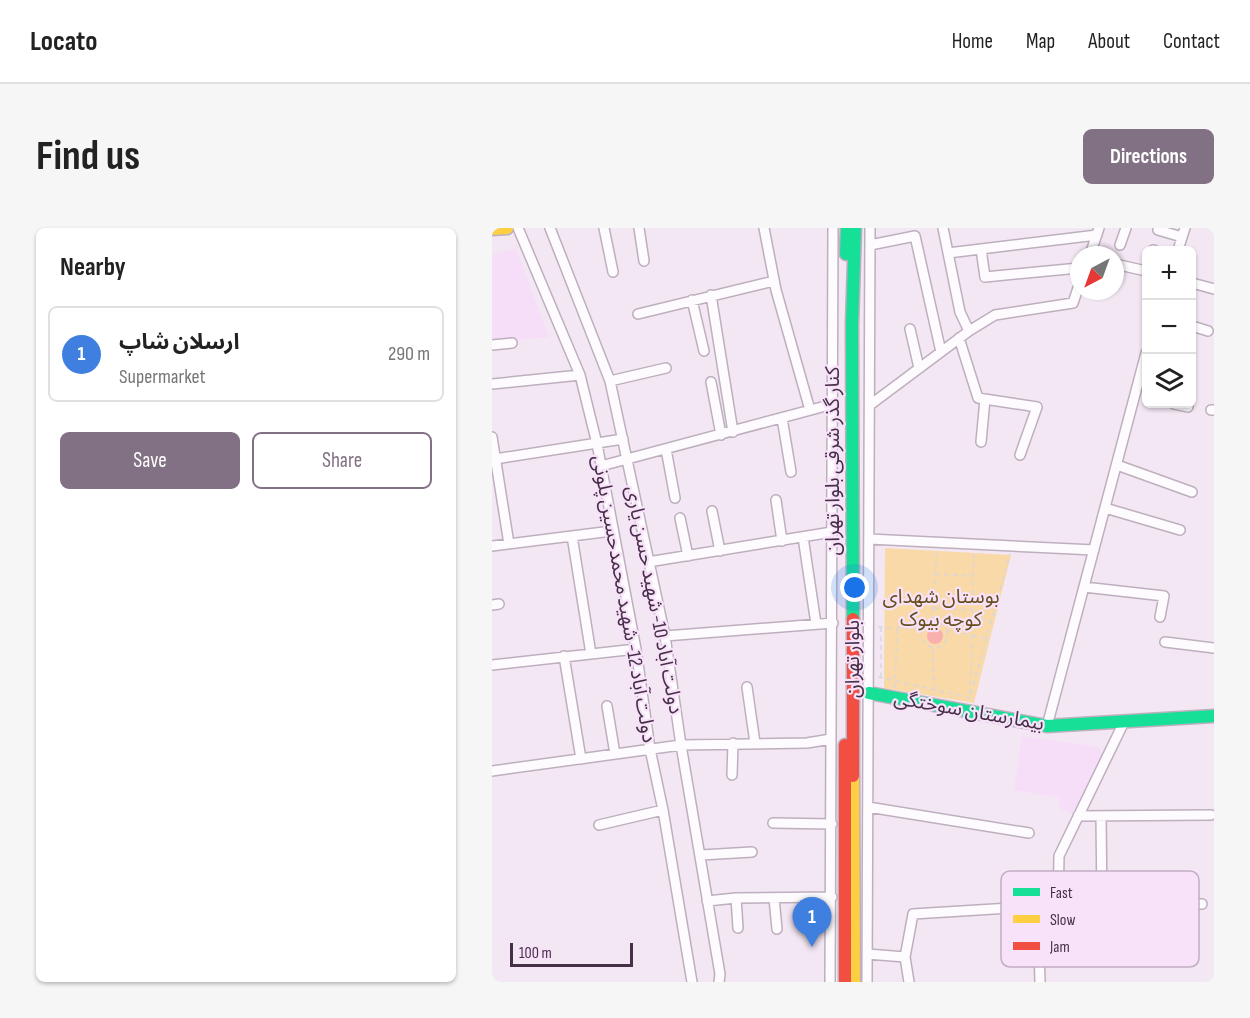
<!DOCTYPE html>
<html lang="en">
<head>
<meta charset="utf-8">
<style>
  body { margin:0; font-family:"Sofia Sans Condensed","Noto Sans Arabic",sans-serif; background:#f6f6f6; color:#222 }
  .controls { position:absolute; right:18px; top:18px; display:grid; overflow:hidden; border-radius:9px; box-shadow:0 2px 4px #0004 }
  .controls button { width:54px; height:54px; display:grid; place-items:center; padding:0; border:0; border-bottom:2px solid #e0e0e0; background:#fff; color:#222; font:30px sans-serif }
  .compass { position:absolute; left:578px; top:18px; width:54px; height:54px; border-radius:50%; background:#fff; box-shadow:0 2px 4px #0004; rotate:221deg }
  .scale { position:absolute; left:18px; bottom:15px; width:123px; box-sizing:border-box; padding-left:6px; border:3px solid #453047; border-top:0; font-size:16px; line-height:21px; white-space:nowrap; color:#453047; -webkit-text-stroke:4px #f8e2f9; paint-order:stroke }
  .you { position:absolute; left:363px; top:360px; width:21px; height:21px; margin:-15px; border:4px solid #fff; border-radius:50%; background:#1a73e8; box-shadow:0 0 0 9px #1a73e833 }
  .badge { display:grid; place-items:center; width:39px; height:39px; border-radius:50%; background:#827084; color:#fff; font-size:20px; font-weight:700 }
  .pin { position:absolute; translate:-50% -50px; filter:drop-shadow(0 2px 3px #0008) }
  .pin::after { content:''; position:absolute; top:32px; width:21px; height:18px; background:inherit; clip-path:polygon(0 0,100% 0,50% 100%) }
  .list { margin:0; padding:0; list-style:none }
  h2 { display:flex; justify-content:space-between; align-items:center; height:78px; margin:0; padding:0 24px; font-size:26px }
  h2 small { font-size:20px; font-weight:400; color:#767676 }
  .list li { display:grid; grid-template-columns:39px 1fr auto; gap:18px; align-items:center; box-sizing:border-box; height:96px; margin:0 12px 12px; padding:0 12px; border:2px solid #e0e0e0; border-radius:9px }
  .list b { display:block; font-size:22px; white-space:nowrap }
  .list p { margin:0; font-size:20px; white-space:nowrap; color:#767676 }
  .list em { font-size:20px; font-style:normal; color:#767676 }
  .actions { display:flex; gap:12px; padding:18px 24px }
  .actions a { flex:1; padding:14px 0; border:2px solid #827084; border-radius:9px; text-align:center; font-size:21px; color:#827084 }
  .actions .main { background:#827084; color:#fff }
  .icon { flex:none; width:33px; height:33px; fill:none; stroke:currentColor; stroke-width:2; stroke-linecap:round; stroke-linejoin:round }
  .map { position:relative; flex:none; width:722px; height:754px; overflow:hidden; border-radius:9px }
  header { display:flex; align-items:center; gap:36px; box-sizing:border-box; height:84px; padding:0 30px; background:#fff; border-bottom:2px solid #e0e0e0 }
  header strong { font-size:28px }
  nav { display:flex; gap:33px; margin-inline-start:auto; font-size:21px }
  .intro { display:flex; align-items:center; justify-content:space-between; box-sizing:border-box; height:144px; padding:0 36px }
  h1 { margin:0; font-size:42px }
  .button { padding:15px 27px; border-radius:9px; background:#827084; color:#fff; font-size:21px; font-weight:700 }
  main { display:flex; gap:36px; padding:0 36px }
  aside { flex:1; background:#fff; border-radius:9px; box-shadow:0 2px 4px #0004 }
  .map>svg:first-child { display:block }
</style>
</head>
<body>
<header>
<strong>Locato</strong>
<nav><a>Home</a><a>Map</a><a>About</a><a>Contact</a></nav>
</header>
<div class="intro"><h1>Find us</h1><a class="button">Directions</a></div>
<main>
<aside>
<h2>Nearby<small></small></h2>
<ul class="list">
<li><span class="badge" style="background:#3f7fe0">1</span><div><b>ارسلان شاپ</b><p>Supermarket</p></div><em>290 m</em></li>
</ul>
<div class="actions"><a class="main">Save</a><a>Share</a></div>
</aside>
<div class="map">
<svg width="722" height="754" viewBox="0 0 722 754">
  <rect width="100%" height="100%" fill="#f3e7f4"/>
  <path fill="#f6ddf8" d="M20 21H24L57 109 0 114V27Z
    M530 508 607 519 611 528 580 586 567 580 568 570 522 562Z"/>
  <path fill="#f9d9a8" d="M393 320 519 327 482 475 392 460Z"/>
  <path fill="#faafaf" d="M435 408a8 8 0 1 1 16 0a8 8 0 1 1-16 0Z"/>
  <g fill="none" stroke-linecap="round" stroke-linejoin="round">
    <g stroke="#beafbf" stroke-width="12">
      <path id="street" d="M26 0 88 147 105 216 144 421 158 521 171 582 200 754
        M58 0 118 153 173 408 189 517 228 746 227 754
        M112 0 121 44
        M147 0 152 33
        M272 0 284 62 318 182
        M451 0 468 84 477 103
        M666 2 690 9
        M378 17 423 8 449 124
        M628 17 634 0
        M489 21 493 49 587 40
        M661 22H662
        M686 22 693 0
        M456 25 605 7
        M598 27 607 0
        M623 36 654 43
        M700 55 722 61
        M219 67 241 204
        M200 72 212 123
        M146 86 282 53
        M700 98 716 103
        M418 101 427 140
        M467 110 486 170 545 179 528 227
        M0 117 20 115
        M118 153 174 140
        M219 154 229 207
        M0 156 88 147
        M682 176 696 179
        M378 177 477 103 503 87 581 75 587 57
        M719 182H722
        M290 190 299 244
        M0 209 17 316
        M489 214 493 171
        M174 221 183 270
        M3 231 131 211
        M625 237 700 264
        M109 238 341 176
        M284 272 290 313
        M613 280 688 302
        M220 283 228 323
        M188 290 196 328
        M80 308 99 426
        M311 309 324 396
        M377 311 602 322
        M0 318 120 303
        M156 334 340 304
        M592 359 672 368 668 389
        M0 377 7 376
        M173 408 341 395
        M673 414 722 420
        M72 428 89 531
        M0 437 144 421
        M255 459 263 515
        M115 478 123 526
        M555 498 654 125
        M0 543 189 517 315 515 339 511
        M240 547 241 515
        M376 579 537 605
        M586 588 719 587
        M609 588 610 677
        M281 595 340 596
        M107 597 171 582
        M209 627 260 624
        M244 670 246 700
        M282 670 285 701
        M215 673 244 670 340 669
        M566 677 567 628 632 494
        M546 679 548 754
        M375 726 413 729 421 686 566 677 710 676
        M413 729 417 754
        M338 754 341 0
        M375 754 378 0"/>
    </g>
    <g stroke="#beafbf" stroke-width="15">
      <path id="fast" d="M354 26 355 0
        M361 391 360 97 363 0
        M377 465 555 498 722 488"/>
    </g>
    <g stroke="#beafbf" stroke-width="15">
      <path id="slow" d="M0 1 15 0
        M361 548 362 754"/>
    </g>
    <g stroke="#beafbf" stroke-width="15">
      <path id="jam" d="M361 391V548
        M353 517V754"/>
    </g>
    <path stroke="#dad6da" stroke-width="1.5" stroke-dasharray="4.5 4.5" stroke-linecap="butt" d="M443 346 480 348
      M442 380 480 382
      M480 390 499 392
      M440 392 445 322
      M386 399 429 401
      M455 402C457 439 407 408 440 393L452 397 455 402 494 410
      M441 421 442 467
      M386 449 478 470 482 325
      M389 449V400
      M403 460 405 400
      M479 466 518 326"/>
    <use href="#street" stroke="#fdfbfd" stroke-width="9"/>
    <use href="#fast" stroke="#16e098" stroke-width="12"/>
    <use href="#slow" stroke="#ffcf43" stroke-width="12"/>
    <use href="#jam" stroke="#f24e42" stroke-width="12"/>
  </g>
  <g text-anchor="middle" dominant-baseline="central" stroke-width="4.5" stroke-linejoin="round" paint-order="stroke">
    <g font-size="20" fill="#453047" stroke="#f8e2f9">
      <text transform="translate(341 233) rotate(-90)">کنار گذر شرقی بلوار تهران</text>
      <text transform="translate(132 371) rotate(80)">دولت آباد 12- شهید محمدحسین پلونی</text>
      <text transform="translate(162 372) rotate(79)">دولت آباد 10- شهید حسن یاری</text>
      <text transform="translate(361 431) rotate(-90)">بلوار تهران</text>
      <text transform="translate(477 483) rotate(10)">بیمارستان سوختگی</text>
    </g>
    <g font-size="20" fill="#664f1c" stroke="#f8e2f9">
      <text x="449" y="369">بوستان شهدای<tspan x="449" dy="23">کوچه بیوک</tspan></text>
    </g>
  </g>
  <rect x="509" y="643" width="198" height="96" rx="9" fill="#f8e2f9" stroke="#c2adc4" stroke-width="1.5"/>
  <rect x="521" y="660" width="27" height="8" fill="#16e098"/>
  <rect x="521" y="687" width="27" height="8" fill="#ffcf43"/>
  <rect x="521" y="714" width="27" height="8" fill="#f24e42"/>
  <g font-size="16" fill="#453047">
    <text x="558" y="670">Fast</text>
    <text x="558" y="697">Slow</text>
    <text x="558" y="724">Jam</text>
  </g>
</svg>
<div class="controls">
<button>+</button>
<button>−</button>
<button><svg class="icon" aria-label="layers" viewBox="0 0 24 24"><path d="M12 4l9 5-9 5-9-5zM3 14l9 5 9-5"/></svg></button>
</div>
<svg class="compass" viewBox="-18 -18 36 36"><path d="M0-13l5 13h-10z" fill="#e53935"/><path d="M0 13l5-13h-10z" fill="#767676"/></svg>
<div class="scale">100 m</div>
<div class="you"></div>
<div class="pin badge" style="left:320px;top:719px;background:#3f7fe0">1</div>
</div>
</main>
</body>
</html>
